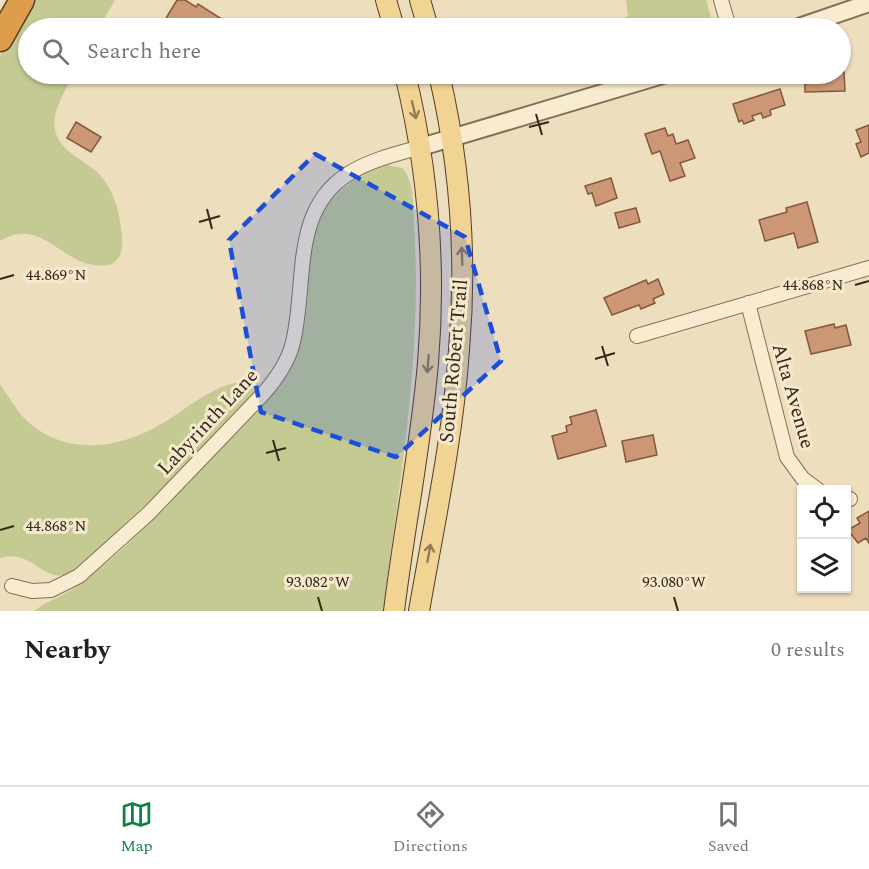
<!DOCTYPE html>
<html lang="en">
<head>
<meta charset="utf-8">
<style>
  body { margin:0; font-family:Spectral,serif; background:#f6f6f6; color:#202124 }
  .controls { position:absolute; right:18px; bottom:18px; display:grid; overflow:hidden; border-radius:0px; box-shadow:0 2px 4px #0004 }
  .controls button { width:54px; height:54px; display:grid; place-items:center; padding:0; border:0; border-bottom:2px solid #e0e0e0; background:#fff; color:#202124; font:30px sans-serif }
  .list { margin:0; padding:0; list-style:none }
  h2 { display:flex; justify-content:space-between; align-items:center; height:78px; margin:0; padding:0 24px; font-size:26px }
  h2 small { font-size:20px; font-weight:400; color:#757577 }
  .icon { flex:none; width:33px; height:33px; fill:none; stroke:currentColor; stroke-width:2; stroke-linecap:round; stroke-linejoin:round }
  .map { position:relative; flex:none; width:869px; height:611px; overflow:hidden }
  .search { position:absolute; background:#fff; box-shadow:0 2px 4px #0004; left:18px; right:18px; top:18px; height:66px; display:flex; align-items:center; gap:15px; box-sizing:border-box; padding:0 21px; border-radius:33px; color:#757577; font-size:22px }
  .sheet { height:174px; background:#fff }
  nav { display:flex; justify-content:space-around; align-items:center; box-sizing:border-box; height:84px; border-top:2px solid #e0e0e0; background:#fff; font-size:16px; color:#757577 }
  nav a { display:grid; justify-items:center; gap:3px }
  nav .on { color:#0b8043 }
  .map>svg:first-child { display:block }
</style>
</head>
<body>
<div class="map">
<svg width="869" height="611" viewBox="0 0 869 611">
  <rect width="100%" height="100%" fill="#eddebe"/>
  <path fill="#c4ca92" d="M32 0H115L99 28H28V74H74C66 89 51 113 55 130 60 153 85 159 100 175 115 192 120 214 122 236 123 248 122 257 112 264 66 276 45 213 0 241V56Z
    M626 0H706L714 28H603L628 16Z
    M387 165 402 168C415 181 413 206 414 224 423 354 399 483 383 611H34C48 600 64 596 77 586 131 547 176 496 221 448 245 424 273 400 289 370 333 288 271 207 387 165Z
    M239 382 259 388 156 495 75 570C45 590 34 547 0 558V384C8 396 16 410 27 421 67 457 120 449 163 423 188 408 209 388 239 382Z"/>
  <path fill="#cb9774" stroke="#83583d" stroke-width="1.5" d="M177 0H185L196 7 198 4 231 25 228 28H160Z
    M840 72H844L845 91 805 92V74Z
    M166 74H203L198 83 186 76 182 83Z
    M780 89 785 105 770 110 771 115 763 118 761 113 752 116 754 120 744 124 742 120 739 122 733 104Z
    M76 122 101 137 91 152 67 138Z
    M869 125V153L861 157 856 144 861 142 856 130Z
    M665 128 668 136 673 134 676 144 688 140 695 158 680 163 685 176 670 181 660 151 652 154 645 134Z
    M611 178 617 198 596 206 592 193 588 194 585 186Z
    M807 202 818 242 798 248 794 233 765 241 759 220 787 212 786 208Z
    M636 208 640 222 619 228 615 213Z
    M658 279 664 294 653 299 655 303 641 309 639 305 612 315 604 298 646 280 648 284Z
    M834 324 835 328 846 325 851 345 811 354 805 331Z
    M596 410 606 446 558 459 552 436 567 432 566 426 572 424 570 417Z
    M653 435 657 455 626 462 622 441Z
    M869 511V543L866 538 858 543 848 530 860 523 857 518Z"/>
  <g fill="none" stroke-linecap="round" stroke-linejoin="round">
    <g stroke="#856f57" stroke-width="16">
      <path id="minor" d="M721 0 729 28
        M748 303 787 457 803 479 818 490
        M637 336 869 268
        M846 499H850
        M12 586 32 591 51 590 79 576 149 513 264 393C276 379 287 363 292 346 308 288 289 211 348 174 370 160 396 154 421 147"/>
    </g>
    <g stroke="#856f57" stroke-width="20">
      <path id="tertiary" d="M796 28 869 3
        M421 147 666 74"/>
    </g>
    <g stroke="#523d2c" stroke-width="22">
      <path id="primary" d="M386 0 394 28
        M420 0 428 28
        M394 611C404 528 421 446 428 363 436 266 428 168 405 74
        M419 611C434 525 453 437 459 350 467 258 460 164 439 74"/>
    </g>
    <g stroke="#523d2c" stroke-width="27">
      <path id="motorway" d="M0 39 22 0"/>
    </g>
    <use href="#minor" stroke="#f8ecd0" stroke-width="14"/>
    <use href="#tertiary" stroke="#f8ecd0" stroke-width="16"/>
    <use href="#primary" stroke="#f1d394" stroke-width="20"/>
    <use href="#motorway" stroke="#dd9d4d" stroke-width="24"/>
  </g>
  <defs><path id="oneway-shaft" d="M-6 0H5M1.5-3L5.5 0L1.5 3" fill="none" stroke-width="1.6" stroke-linecap="round" stroke-linejoin="round" transform="scale(1.5)"/></defs>
  <g stroke="#927d58">
    <use href="#oneway-shaft" transform="translate(414 110) rotate(77)"/>
    <use href="#oneway-shaft" transform="translate(462 256) rotate(-92)"/>
    <use href="#oneway-shaft" transform="translate(428 364) rotate(95)"/>
    <use href="#oneway-shaft" transform="translate(429 553) rotate(-80)"/>
  </g>
  <path fill="#1d4ed8" fill-opacity="0.2" stroke="#1d4ed8" stroke-width="4.5" stroke-dasharray="12 8" stroke-linejoin="round" d="M315 154 465 237 501 361 396 457 261 412 229 240Z"/>
  <path fill="none" stroke="#34271b" stroke-width="2" d="M536 114 542 135M529 127 549 122M207 209 212 229M199 222 220 216M0 279 14 275M855 285 869 281M602 346 608 366M595 359 615 353M273 440 279 461M266 453 286 448M0 530 14 526M318 597 322 611M674 597 678 611"/>
  <g text-anchor="middle" dominant-baseline="central" stroke-width="6" stroke-linejoin="round" paint-order="stroke">
    <g font-size="20" fill="#34271b" stroke="#f5e9cd">
      <text transform="translate(454 361) rotate(-85)">South Robert Trail</text>
      <text transform="translate(793 396) rotate(74)">Alta Avenue</text>
      <text transform="translate(208 422) rotate(-47)">Labyrinth Lane</text>
    </g>
  </g>
  <g font-size="15" text-anchor="middle" fill="#34271b" stroke="#f5e9cd" stroke-width="6" stroke-linejoin="round" paint-order="stroke">
    <text x="56" y="280">44.869°N</text>
    <text x="813" y="290">44.868°N</text>
    <text x="56" y="531">44.868°N</text>
    <text x="318" y="587">93.082°W</text>
    <text x="674" y="587">93.080°W</text>
  </g>
</svg>
<div class="controls">
<button><svg class="icon" aria-label="locate" viewBox="0 0 24 24"><circle cx="12" cy="12" r="6"/><path d="M12 2v4M12 18v4M2 12h4M18 12h4"/></svg></button>
<button><svg class="icon" aria-label="layers" viewBox="0 0 24 24"><path d="M12 4l9 5-9 5-9-5zM3 14l9 5 9-5"/></svg></button>
</div>
<div class="search"><svg class="icon" aria-label="search" viewBox="0 0 24 24"><circle cx="10" cy="10" r="6"/><path d="M15 15l6 6"/></svg>Search here</div>
</div>
<section class="sheet">
<h2>Nearby<small>0 results</small></h2>
<ul class="list">
</ul>
</section>
<nav>
<a class="on"><svg class="icon" aria-label="map" viewBox="0 0 24 24"><path d="M3 6l6-2 6 2 6-2v14l-6 2-6-2-6 2zM9 4v14M15 6v14"/></svg>Map</a>
<a><svg class="icon" aria-label="directions" viewBox="0 0 24 24"><path d="M12 3l9 9-9 9-9-9zM9 14v-3h6M13 9l2 2-2 2"/></svg>Directions</a>
<a><svg class="icon" aria-label="saved" viewBox="0 0 24 24"><path d="M7 4h10v16l-5-4-5 4z"/></svg>Saved</a>
</nav>
</body>
</html>
